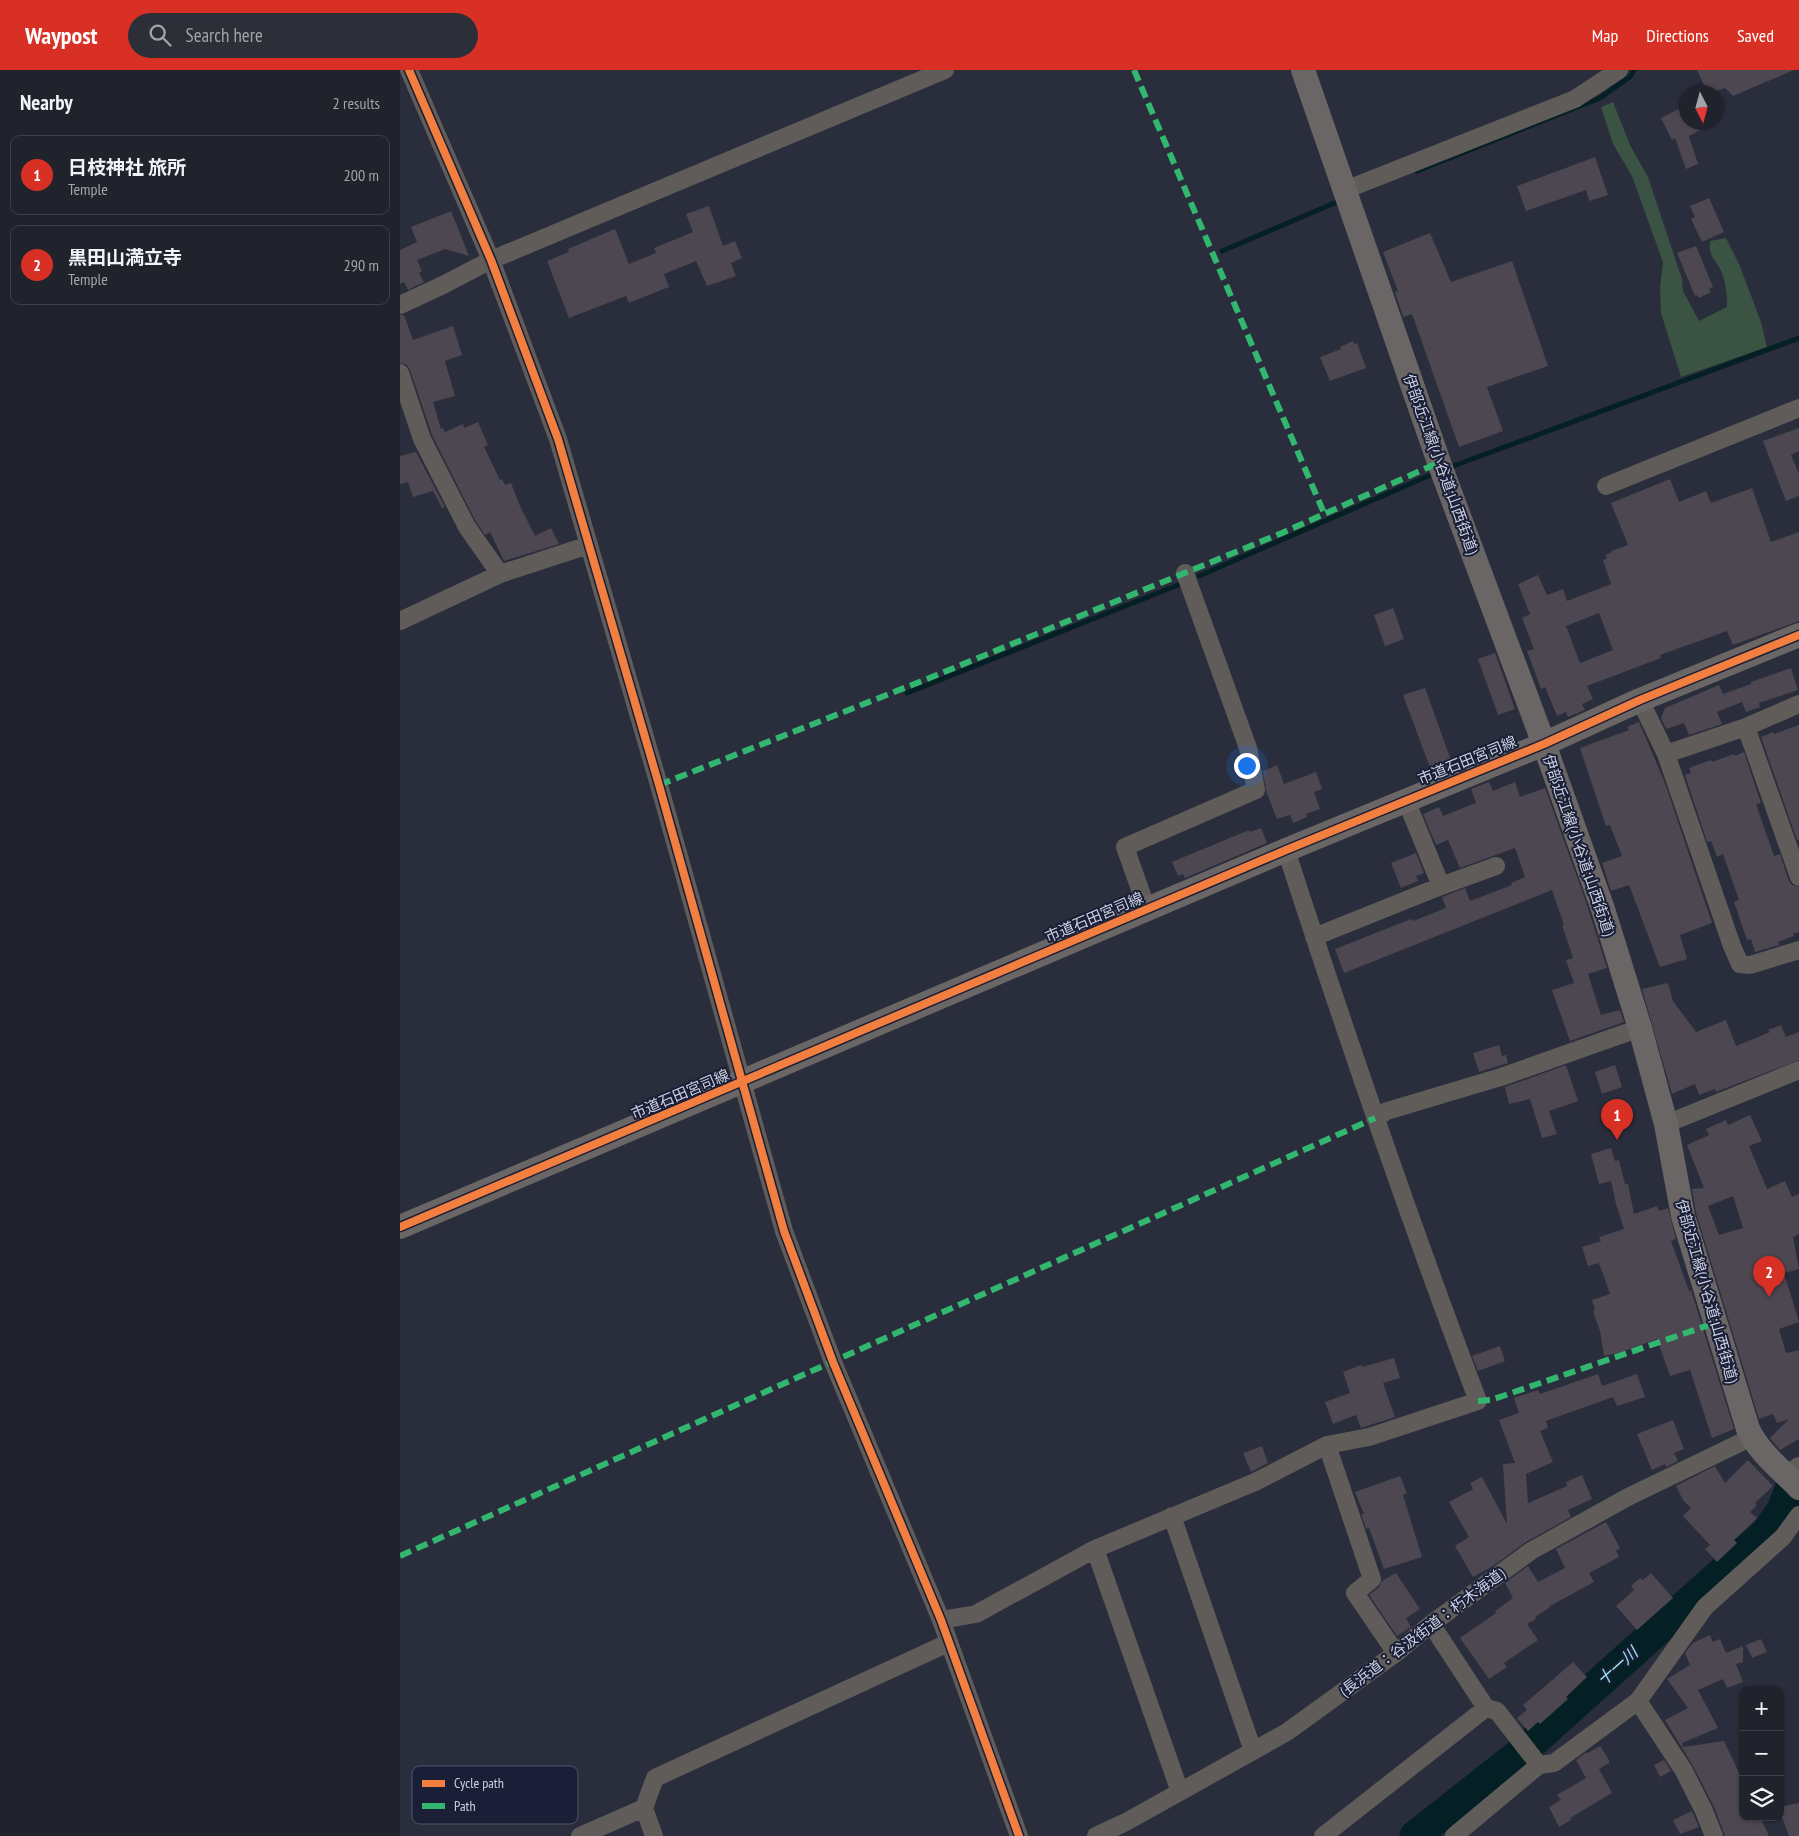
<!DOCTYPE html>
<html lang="en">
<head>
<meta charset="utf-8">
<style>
  body { margin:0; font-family:"PT Sans Narrow","Noto Sans JP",sans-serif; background:#2d2f38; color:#f1f3f6 }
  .controls { position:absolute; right:15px; bottom:15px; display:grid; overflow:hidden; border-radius:10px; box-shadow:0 1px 4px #0004 }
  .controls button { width:45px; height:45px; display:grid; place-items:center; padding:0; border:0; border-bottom:1px solid #3d3f48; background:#20222c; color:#f1f3f6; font:25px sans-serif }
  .compass { position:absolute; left:1279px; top:15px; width:45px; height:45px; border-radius:50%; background:#20222c; box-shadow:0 1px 4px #0004; rotate:174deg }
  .you { position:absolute; left:846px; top:695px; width:18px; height:18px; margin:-12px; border:4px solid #fff; border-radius:50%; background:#1a73e8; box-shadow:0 0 0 8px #1a73e833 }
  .badge { display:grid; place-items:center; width:32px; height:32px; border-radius:50%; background:#d93025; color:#fff; font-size:16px; font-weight:700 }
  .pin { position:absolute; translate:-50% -41px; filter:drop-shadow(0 1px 2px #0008) }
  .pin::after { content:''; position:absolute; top:26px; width:18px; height:15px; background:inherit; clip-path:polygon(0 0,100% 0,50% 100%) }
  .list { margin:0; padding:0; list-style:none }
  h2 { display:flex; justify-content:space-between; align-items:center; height:65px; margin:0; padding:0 20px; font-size:21px }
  h2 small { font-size:16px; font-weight:400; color:#a2a4a9 }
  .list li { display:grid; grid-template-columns:32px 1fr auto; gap:15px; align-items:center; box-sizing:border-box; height:80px; margin:0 10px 10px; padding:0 10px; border:1px solid #3d3f48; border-radius:10px }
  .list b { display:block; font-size:19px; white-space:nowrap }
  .list p { margin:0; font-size:16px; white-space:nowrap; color:#a2a4a9 }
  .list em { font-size:16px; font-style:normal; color:#a2a4a9 }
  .icon { flex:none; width:28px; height:28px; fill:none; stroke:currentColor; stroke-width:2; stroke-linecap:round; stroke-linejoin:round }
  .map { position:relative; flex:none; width:1399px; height:1766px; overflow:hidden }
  header { display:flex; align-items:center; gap:30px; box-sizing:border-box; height:70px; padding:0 25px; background:#d93025; color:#fff }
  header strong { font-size:24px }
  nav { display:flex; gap:28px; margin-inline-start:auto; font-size:18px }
  .search { width:350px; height:45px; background:#2d2f38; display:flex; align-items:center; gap:12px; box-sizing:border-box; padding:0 18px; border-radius:28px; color:#a2a4a9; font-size:19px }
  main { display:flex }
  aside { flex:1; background:#20222c }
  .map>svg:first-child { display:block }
</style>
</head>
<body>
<header>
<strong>Waypost</strong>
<div class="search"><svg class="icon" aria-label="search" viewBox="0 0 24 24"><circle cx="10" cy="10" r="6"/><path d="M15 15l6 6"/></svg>Search here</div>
<nav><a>Map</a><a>Directions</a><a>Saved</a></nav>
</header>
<main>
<aside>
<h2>Nearby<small>2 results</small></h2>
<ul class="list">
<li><span class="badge">1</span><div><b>日枝神社 旅所</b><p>Temple</p></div><em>200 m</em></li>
<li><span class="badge">2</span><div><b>黒田山満立寺</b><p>Temple</p></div><em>290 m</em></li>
</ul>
</aside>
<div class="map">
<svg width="1399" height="1766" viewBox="0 0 1399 1766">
  <rect width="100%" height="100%" fill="#2a2d3b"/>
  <path fill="#3a5343" d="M1213 32 1230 75 1248 107 1282 209 1283 221 1299 251 1327 237C1327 225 1326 212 1321 201 1315 188 1308 187 1310 171L1326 168 1339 194 1361 252 1367 277 1281 307 1261 243 1260 217 1263 192 1232 106 1213 74 1201 37Z"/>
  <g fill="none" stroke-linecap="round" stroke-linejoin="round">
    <path stroke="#042024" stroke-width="5" d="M1017 101 1200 28 1231 6 1234 0
      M822 181 937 132
      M1048 398 1399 268
      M799 506 1035 403
      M507 623 778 515"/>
    <path stroke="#042024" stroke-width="31" d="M1015 1766 1123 1681 1367 1462 1382 1440 1389 1422 1399 1408"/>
  </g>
  <path fill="#4d4751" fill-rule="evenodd" d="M1297 0H1394L1333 26 1325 18 1314 22H1307Z
    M1286 35V52H1315L1289 66 1298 94 1286 99 1275 68 1272 70 1261 48Z
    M1195 87 1208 125 1189 131 1186 120 1126 141 1117 116Z
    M1309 128 1324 162 1302 172 1291 149 1295 147 1290 136Z
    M309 136 323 176 335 171 342 188 331 193 336 206 307 216 296 191 264 204 269 217 229 233 226 226 169 248 147 191 169 182 168 179 215 159 229 194 256 183 254 178 293 162 286 144Z
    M51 141 69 186 45 179 17 190 22 201 19 203 24 212 8 220 4 212 0 214V180L17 172 11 157Z
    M1030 163 1051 212 1112 191 1148 296 1087 317 1103 361 1059 377 1012 244 1003 247 995 222 998 221 983 182Z
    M1296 176 1313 217 1309 219 1311 222 1299 228 1297 225 1295 226 1277 183Z
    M0 245H4L13 270 53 256 62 285 45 291 55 326 33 332 41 359 43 358 45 362 63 354 64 358 78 352 88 375 84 377 100 410 102 409 105 415 111 413 120 436 135 466 151 458 159 474 104 491 90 462 85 465 76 452 32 365 10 300 7 295 0 293Z
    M953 271 954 274 957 273 966 298 930 311 920 287 941 279 940 277Z
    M1399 358V381L1391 385 1399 404V426L1386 431 1363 371Z
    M16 382 45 437 42 438 33 421 13 427 8 412 0 414V386Z
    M1270 409 1279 432 1306 421 1311 433 1352 418 1371 472 1399 462V551L1333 575 1327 561 1260 585 1261 588 1187 616 1193 629 1182 634 1185 640 1168 647 1166 642 1157 646 1145 617 1141 619 1127 581 1134 579 1122 548 1130 544 1118 514 1138 505 1147 525 1163 519 1167 531 1211 514 1203 490 1207 488 1205 485 1212 482 1211 481 1228 475 1211 433ZM1199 543 1213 580 1180 593 1166 556Z
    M993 538 1004 569 985 576 974 545Z
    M1095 583 1115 639 1098 645 1078 589Z
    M1391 598 1398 620 1359 633 1360 637 1346 642 1342 632 1317 642 1322 654 1289 665 1284 653 1266 659 1261 648 1265 638 1319 615 1323 624 1351 614V612Z
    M1025 618 1053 696 1032 703 1003 625Z
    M1239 652 1265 713 1312 853 1280 865 1287 889 1260 897 1229 815 1211 821 1202 793 1222 786 1210 755 1206 756 1180 678 1229 660 1227 657Z
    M1399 655V770H1397L1361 667 1373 662 1374 664Z
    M1344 682 1361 733 1356 734 1374 786 1380 784 1389 811 1392 815 1399 817V862L1393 864 1394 866 1378 872 1379 875 1355 882 1351 869 1347 870 1334 832 1339 830 1323 784 1317 787 1311 771 1307 772 1285 705 1291 703 1289 698 1311 690 1312 692 1334 684 1335 686Z
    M877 695 884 714 916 702 922 719 914 722 920 739 906 744 907 747 893 753 890 745 877 749 866 721 863 701Z
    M1089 712 1093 721 1115 712 1120 727 1145 718 1185 829 1207 898 1188 904 1201 945 1220 940 1224 952 1170 971 1152 920 1174 913 1166 890 1173 888 1162 855H1164L1152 820 944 903 935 879 1011 849 1013 851 1046 838 1042 827 1045 826 1065 818 1070 831 1112 815 1111 813 1125 807 1115 778 1060 798 1048 770 1036 775 1023 744 1039 737 1043 746 1076 733 1071 719Z
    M861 758 867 773 785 808 783 804 778 806 772 792 849 760 850 762Z
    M1016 783 1024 803 1016 806 1018 811 1001 818 991 793Z
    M1268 913 1273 931 1296 962 1326 950 1336 976 1370 962 1368 960 1381 955 1386 967 1399 962V990L1316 1022 1315 1019 1299 1025 1295 1014 1272 1024 1242 919Z
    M1099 975 1102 986 1106 985 1108 993 1079 1002 1073 983Z
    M1166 995 1178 1031 1149 1041 1157 1064 1142 1068 1130 1029 1109 1034 1105 1017Z
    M1215 995 1222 1017 1202 1024 1195 1002Z
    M1350 1045 1362 1071 1349 1076 1367 1119 1385 1111 1392 1127 1399 1124V1164L1393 1167 1399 1199 1384 1203 1399 1252 1379 1259 1386 1283 1399 1280V1369L1380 1380 1370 1368 1389 1349 1377 1353 1373 1344 1359 1349 1296 1143 1292 1119 1304 1118 1287 1075 1309 1065 1306 1059 1326 1050 1328 1055ZM1333 1126 1343 1158 1319 1165 1308 1136Z
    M1211 1078 1215 1091 1219 1090 1225 1114H1228L1234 1144 1257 1136 1259 1141 1268 1138 1276 1169 1271 1171 1289 1221 1291 1220 1334 1359 1312 1368 1290 1300 1270 1306 1257 1269 1222 1282 1204 1286 1200 1261 1193 1241 1195 1240 1192 1230 1210 1224 1199 1193 1188 1196 1182 1177 1201 1171 1199 1167 1224 1159 1216 1134 1211 1111 1199 1114 1191 1084Z
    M1100 1276 1105 1291 1078 1301 1072 1286Z
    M994 1288 1000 1308 983 1313 995 1347 961 1358 956 1345 933 1354 925 1332 950 1323 943 1302 961 1295 962 1297Z
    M1198 1304 1202 1316 1237 1304 1245 1327 1217 1336 1213 1327 1146 1351 1148 1358 1140 1361 1153 1392 1126 1404 1128 1433 1167 1416 1166 1412 1182 1405 1192 1429 1168 1440 1171 1447 1126 1472 1093 1496 1073 1507 1055 1476 1069 1467 1049 1432 1073 1419 1070 1413 1082 1407 1107 1454 1103 1394 1115 1393 1099 1350 1119 1343 1114 1328 1138 1320 1140 1324Z
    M1273 1350 1284 1379 1274 1383 1278 1391 1266 1397 1265 1394 1252 1400 1237 1364Z
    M862 1376 868 1393 851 1402 843 1383Z
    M1348 1390 1373 1416 1355 1433 1357 1435 1350 1442 1357 1448 1334 1470 1337 1473 1317 1492 1305 1479 1310 1475 1283 1446 1291 1438 1283 1430 1276 1416 1315 1396 1325 1413Z
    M1000 1406 1007 1423 1003 1425 1022 1487 984 1499 969 1458 966 1459 961 1444H964L955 1422Z
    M1206 1452 1220 1478 1216 1481 1219 1487 1189 1503 1194 1512 1150 1536V1537L1135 1547 1136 1549 1127 1554 1138 1570 1104 1593 1107 1597 1089 1609 1060 1568 1096 1543 1095 1541 1113 1528 1105 1513 1128 1496 1138 1512 1165 1498 1156 1479Z
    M996 1503 1020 1539 1006 1548 1011 1557 997 1566 969 1525 979 1517 982 1511Z
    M1251 1503 1273 1528 1237 1560 1216 1536 1234 1520 1231 1516 1240 1508 1243 1510Z
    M1310 1565 1313 1572 1320 1569 1326 1583 1343 1576V1592L1336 1594 1343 1612 1327 1618 1323 1609 1298 1620 1318 1658 1282 1673 1283 1677 1324 1671 1343 1711V1747H1360L1369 1766H1325L1314 1737 1293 1696 1265 1650 1288 1638 1267 1609 1290 1595 1285 1583 1293 1573Z
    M1361 1569 1367 1582 1352 1588 1346 1575Z
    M1173 1592 1187 1607 1166 1627 1168 1629 1140 1654 1138 1652 1128 1661 1117 1648 1127 1640 1123 1635Z
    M1200 1676 1209 1690V1693L1199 1699 1212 1723 1170 1748 1171 1750 1159 1757 1149 1737 1161 1730 1157 1725 1186 1708 1176 1690 1187 1682 1188 1683Z
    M1264 1690 1271 1701 1260 1707 1254 1695Z
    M1399 1733V1766H1389L1380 1742V1737Z
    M1292 1741 1299 1757 1280 1764 1273 1750Z"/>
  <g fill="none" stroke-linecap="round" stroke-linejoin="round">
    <path stroke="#5f5c5a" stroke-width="18" d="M9 0 91 190 158 369 259 715 384 1161 433 1292 541 1550 619 1766
      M945 120 1175 29 1219 0
      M0 235 43 215 91 190 545 0
      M0 303 22 369 67 457 100 504
      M1206 416 1399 338
      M0 551 100 504 189 475
      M1240 630 1266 684 1332 876 1340 894 1350 895 1399 880
      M1346 657 1399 807
      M1266 684 1346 657 1399 634
      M1041 816 1096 796
      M747 839 725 777 856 720 848 678 785 503
      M914 867 1041 816 1006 730
      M975 1048 987 1041 1101 1007 1240 958
      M1266 1054 1399 1000
      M927 1375 972 1509 955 1523 996 1583
      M1386 1405 1399 1396
      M772 1446 853 1681
      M695 1479 780 1722
      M541 1550 576 1544 695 1479 855 1412 927 1375 969 1367 1078 1331C1009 1149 946 965 886 780
      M1238 1631 1284 1701 1304 1741 1314 1766
      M1086 1638 1097 1641 1139 1695
      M244 1738 254 1766
      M180 1766 244 1738 255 1708 548 1573
      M696 1766 726 1752 887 1662 996 1583 1031 1554 1131 1481 1228 1427 1352 1367
      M923 1766 1086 1638 1031 1554
      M1054 1766 1139 1695 1154 1693 1238 1631 1305 1537 1383 1467 1399 1445"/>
    <path stroke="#6a6665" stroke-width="24" d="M903 0 1041 398 1144 674 1203 839 1240 958 1266 1054 1283 1146 1348 1359C1359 1383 1381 1399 1399 1418
      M0 1157 886 780 1144 674 1240 630 1399 565"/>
    <path stroke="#33b770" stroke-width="6" stroke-dasharray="12 6" stroke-linecap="butt" d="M734 0 924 443
      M259 715 527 609 882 463 1040 392
      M1078 1331 1091 1330 1315 1253
      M0 1486 975 1048"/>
    <g stroke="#1a1f37" stroke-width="11">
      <path id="cycleway" d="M9 0 91 190 158 369 259 715 384 1161 433 1292 541 1550 619 1766
        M0 1157 886 780 1144 674 1240 630 1399 565"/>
    </g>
    <use href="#cycleway" stroke="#f27e40" stroke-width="8"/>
  </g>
  <g text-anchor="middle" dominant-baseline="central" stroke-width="4" stroke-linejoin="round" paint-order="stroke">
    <g font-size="15" fill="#ccd1e2" stroke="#1a1f37">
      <text transform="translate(1041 394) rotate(70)">伊部近江線(小谷道;山西街道)</text>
      <text transform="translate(1067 690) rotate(-22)">市道石田宮司線</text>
      <text transform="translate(1179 775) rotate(71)">伊部近江線(小谷道;山西街道)</text>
      <text transform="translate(694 847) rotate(-23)">市道石田宮司線</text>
      <text transform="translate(280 1024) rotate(-23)">市道石田宮司線</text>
      <text transform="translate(1307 1221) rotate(74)">伊部近江線(小谷道;山西街道)</text>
      <text transform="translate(1022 1562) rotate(-37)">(長浜道：谷汲街道：朽木海道)</text>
    </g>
    <g font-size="16" font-style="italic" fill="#99eaf1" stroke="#1a1f37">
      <text transform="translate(1217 1596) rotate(-42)">十一川</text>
    </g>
  </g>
  <rect x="12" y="1696" width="166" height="58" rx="8" fill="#1a1f37" stroke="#4f546a" stroke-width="1"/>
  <rect x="22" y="1710" width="23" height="7" fill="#f27e40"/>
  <rect x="22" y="1733" width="23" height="6" fill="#33b770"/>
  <g font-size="14" fill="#ccd1e2">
    <text x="54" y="1718">Cycle path</text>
    <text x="54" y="1741">Path</text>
  </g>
</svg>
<div class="controls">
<button>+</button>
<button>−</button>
<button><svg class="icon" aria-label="layers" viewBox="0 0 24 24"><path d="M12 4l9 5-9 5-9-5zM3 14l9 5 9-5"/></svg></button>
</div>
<svg class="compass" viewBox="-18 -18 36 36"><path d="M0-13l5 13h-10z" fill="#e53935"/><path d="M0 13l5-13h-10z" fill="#a2a4a9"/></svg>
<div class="you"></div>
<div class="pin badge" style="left:1217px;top:1070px">1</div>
<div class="pin badge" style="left:1369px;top:1227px">2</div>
</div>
</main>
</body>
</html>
